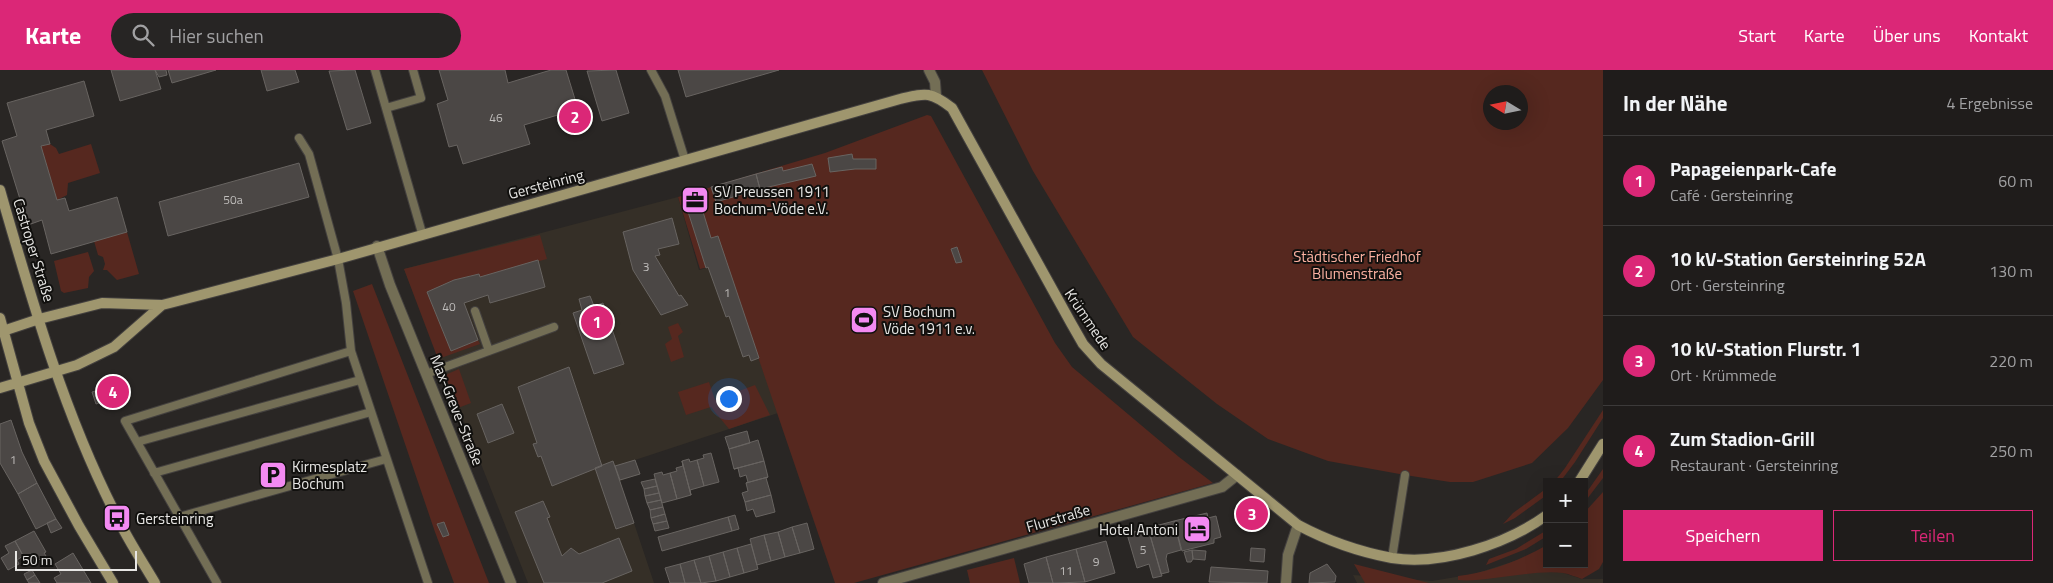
<!DOCTYPE html>
<html lang="de">
<head>
<meta charset="utf-8">
<style>
  body { margin:0; font-family:"Titillium Web",sans-serif; background:#272524; color:#f1f3f6 }
  .controls { position:absolute; right:15px; bottom:15px; display:grid; overflow:hidden; border-radius:0px; box-shadow:0 5px 20px #0002 }
  .controls button { width:45px; height:45px; display:grid; place-items:center; padding:0; border:0; border-bottom:1px solid #3c3a3a; background:#1f1c1b; color:#f1f3f6; font:25px sans-serif }
  .compass { position:absolute; left:1483px; top:15px; width:45px; height:45px; border-radius:50%; background:#1f1c1b; box-shadow:0 5px 20px #0002; rotate:280deg }
  .scale { position:absolute; left:15px; bottom:12px; width:122px; box-sizing:border-box; padding-left:5px; border:2px solid #e7e6e4; border-top:0; font-size:14px; line-height:18px; white-space:nowrap; color:#e7e6e4; -webkit-text-stroke:4px #11100e; paint-order:stroke }
  .you { position:absolute; left:728px; top:328px; width:18px; height:18px; margin:-12px; border:4px solid #fff; border-radius:50%; background:#1a73e8; box-shadow:0 0 0 8px #1a73e833 }
  .badge { display:grid; place-items:center; width:32px; height:32px; border-radius:50%; background:#db2777; color:#fff; font-size:16px; font-weight:700 }
  .pin { position:absolute; translate:-50% -50%; border:2px solid #fff; box-shadow:0 1px 5px #0006 }
  .list { margin:0; padding:0; list-style:none }
  h2 { display:flex; justify-content:space-between; align-items:center; height:65px; margin:0; padding:0 20px; font-size:21px }
  h2 small { font-size:16px; font-weight:400; color:#a1a1a3 }
  .list li { display:grid; grid-template-columns:32px 1fr auto; gap:15px; align-items:center; box-sizing:border-box; height:90px; padding:0 20px; border-top:1px solid #3c3a3a }
  .list b { display:block; font-size:19px; white-space:nowrap }
  .list p { margin:0; font-size:16px; white-space:nowrap; color:#a1a1a3 }
  .list em { font-size:16px; font-style:normal; color:#a1a1a3 }
  .actions { display:flex; gap:10px; padding:15px 20px }
  .actions a { flex:1; padding:11px 0; border:1px solid #db2777; border-radius:0px; text-align:center; font-size:18px; color:#db2777 }
  .actions .main { background:#db2777; color:#fff }
  .icon { flex:none; width:28px; height:28px; fill:none; stroke:currentColor; stroke-width:2; stroke-linecap:round; stroke-linejoin:round }
  .map { position:relative; flex:none; width:1603px; height:513px; overflow:hidden }
  header { display:flex; align-items:center; gap:30px; box-sizing:border-box; height:70px; padding:0 25px; background:#db2777; color:#fff }
  header strong { font-size:24px }
  nav { display:flex; gap:28px; margin-inline-start:auto; font-size:18px }
  .search { width:350px; height:45px; background:#272524; display:flex; align-items:center; gap:12px; box-sizing:border-box; padding:0 18px; border-radius:28px; color:#a1a1a3; font-size:19px }
  main { display:flex }
  aside { flex:1; background:#1f1c1b }
  .map>svg:first-child { display:block }
</style>
</head>
<body>
<header>
<strong>Karte</strong>
<div class="search"><svg class="icon" aria-label="search" viewBox="0 0 24 24"><circle cx="10" cy="10" r="6"/><path d="M15 15l6 6"/></svg>Hier suchen</div>
<nav><a>Start</a><a>Karte</a><a>Über uns</a><a>Kontakt</a></nav>
</header>
<main>
<div class="map">
<svg width="1603" height="513" viewBox="0 0 1603 513">
  <rect width="100%" height="100%" fill="#292624"/>
  <path fill="#352f27" d="M678 127 699 200 726 192 778 343 635 390 640 404 620 411 654 513H528L404 199Z
    M1521 489 1582 509H1603V513H1357L1353 505 1432 511 1474 504Z"/>
  <path fill="#56281f" fill-rule="evenodd" d="M982 0H1603V310L1568 358 1532 393 1473 412H1450L1405 405 1328 391 1268 369 1217 334 1133 267 1033 101ZM1490 22H1520V52H1490Z
    M927 45 931 46 1055 273 1072 297 1179 387 1213 413 854 513H835L726 193 700 199 678 127 825 83Z
    M50 74 56 78 59 84 91 74 100 103 68 113 67 125 57 130 41 76Z
    M127 162 139 204 117 210 107 200H103L105 194 103 187 98 185 94 171Z
    M540 165 547 189 480 207 479 204 454 210 427 222 451 281 478 270 480 274 438 289 404 199Z
    M88 182 94 201 89 207 88 218 64 223 61 221 54 191Z
    M372 214 489 513H454L435 462 353 221Z
    M678 253 683 262 678 266 684 287 671 292 665 274 672 269 668 257Z
    M459 299 471 333 458 338 445 305Z
    M709 312 715 330 755 315 770 345 729 359 711 337 686 345 678 322Z
    M1603 340V348L1575 392 1560 412H1554L1565 398Z
    M1603 399V408L1584 433V426Z
    M1547 418V425L1544 427 1515 448 1503 454 1513 443Z
    M1603 422V492L1599 499 1582 509C1576 507 1569 504 1563 503 1534 499 1483 513 1458 510V506C1491 502 1518 491 1547 475V494H1584V443Z
    M1547 460V466L1526 479 1486 495 1489 489 1516 479Z
    M1014 488 1020 513H970L967 500Z
    M1354 494 1429 513H1365Z"/>
  <path fill="#4b4745" stroke="#686461" d="M111 0H155L161 19 120 31Z
    M155 0H166L167 5 159 7Z
    M168 0H216L172 13Z
    M261 0H295L299 12 267 21Z
    M355 0 371 53 347 60 329 1Z
    M439 0H505L508 13 551 0H566L578 39 524 55 530 74 463 94 457 75 449 77 437 34 448 30Z
    M616 0 629 43 602 51 587 1Z
    M678 0H779L686 27Z
    M84 11 94 46 46 60 50 74 41 76 57 130 65 128 69 141 117 127 127 162 51 184 42 150 28 155 2 71 17 66 7 33Z
    M577 43 579 49 573 51 571 45Z
    M852 84 853 89H876V99H855L830 102 828 88Z
    M299 93 309 127 168 166 159 132Z
    M812 94 816 106 760 119 756 104 782 97 783 101Z
    M756 104 760 119 716 132 711 117Z
    M704 119 707 130 700 132 711 168 718 166 759 288 751 291 749 285 743 287 729 246 726 247 708 197 706 198 683 126Z
    M672 148 679 174 658 179 660 185 655 186 679 226 681 225 688 235 661 245 633 200 623 162Z
    M957 177 962 192 956 193 951 179Z
    M538 190 545 217 490 233 488 225 464 233 478 270 451 281 427 222 454 210 479 204 480 207Z
    M590 226 594 236 603 233 624 294 594 304 573 243 582 240 579 229Z
    M569 297 602 396 552 416 541 386 538 387 533 374 537 373 518 317Z
    M116 315 119 327 96 334 92 322Z
    M502 334 514 363 488 373 477 344Z
    M11 350 22 382 37 413 18 424 0 393V354Z
    M747 361 750 373 729 379 725 367Z
    M758 370 764 391 734 399 729 379Z
    M711 383 719 412 704 416 697 390 704 388 703 385Z
    M689 389 690 392 697 390 704 416 690 420 691 425 682 391Z
    M635 390 640 404 620 410 615 396Z
    M613 391 634 453 616 459 595 398Z
    M682 391 691 425 677 429 670 403 677 401 676 398 683 396Z
    M764 391 768 407 746 413 748 412 746 405 740 407 738 398 734 399Z
    M662 402 663 405 670 403 677 429 662 433 654 404Z
    M768 407 766 408 771 425 745 432 742 423 748 421 746 413Z
    M655 409 657 416 644 419 641 412Z
    M37 413 56 449 36 459 18 424Z
    M657 416 659 423 645 426 644 419Z
    M659 423 661 430 647 433 645 426Z
    M771 425 775 442 756 447 753 439 747 441 745 432Z
    M661 430 663 437 650 440 647 433Z
    M543 431 550 447 547 448 562 486 571 478 579 484 619 468 632 501 602 513H544L515 442Z
    M663 437 665 444 651 448 650 440Z
    M1207 443 1208 448 1216 446 1221 467 1214 469V473L1182 481 1174 451Z
    M665 444 667 451 653 454 651 448Z
    M735 445 739 459 732 461 728 447Z
    M728 447 732 461 662 481 658 467Z
    M56 449 62 458 51 463 47 453Z
    M667 451 669 458 655 461 653 454Z
    M1174 451 1181 480 1167 484 1166 489 1169 502 1161 504 1148 458Z
    M444 452 449 465 443 467 437 454Z
    M807 453 814 479 800 483 792 457Z
    M792 457 800 483 785 487 778 462Z
    M1148 458 1162 506 1153 508 1149 494 1137 498 1127 464Z
    M34 461 46 482 44 483 46 486 33 493 31 490 27 492 15 471Z
    M778 462 785 487 771 491 764 465Z
    M764 465 771 491 757 495 750 469Z
    M15 471 23 486 17 490 19 494 8 500 1 488 9 483 5 476Z
    M1106 471 1115 503 1085 512 1076 479Z
    M751 474 758 499 744 503 737 478Z
    M737 478 744 503 730 507 723 482Z
    M1251 478 1265 479 1264 492 1250 491Z
    M1076 479 1085 512 1053 513 1046 487Z
    M1192 480 1206 481 1205 490 1193 489Z
    M1192 480 1193 489 1191 492H1187L1184 482Z
    M723 482 730 507 716 511 709 486Z
    M73 483 91 513H57L54 508 61 504 55 494Z
    M709 486 716 511 701 513 694 490Z
    M1046 487 1053 513H1029L1024 494Z
    M694 490 701 513H685L680 494Z
    M680 494 685 513H670L665 498Z
    M1327 494 1336 506 1335 512 1309 513 1310 503Z
    M1211 497 1268 501 1267 513 1209 512Z
    M32 500 35 505 27 510 24 504Z
    M35 505 40 513H29L27 510Z"/>
  <g fill="none" stroke-linecap="round" stroke-linejoin="round">
    <g stroke="#44413f" stroke-width="10">
      <path id="lane" d="M375 0 422 163
        M651 0 665 26 685 90
        M386 38 421 28 413 0
        M299 68 309 84 338 189 346 233 351 281
        M475 241 489 281
        M426 304 554 257
        M137 372 360 310
        M154 403 371 342
        M179 447 386 389
        M1392 488 1405 405
        M217 513 125 351 351 281 428 513"/>
    </g>
    <g stroke="#44413f" stroke-width="12">
      <path id="street" d="M929 0 935 12 936 26
        M377 176 390 215 511 513
        M883 513 1222 417 1237 405
        M1286 513 1288 485 1298 455"/>
    </g>
    <g stroke="#44413f" stroke-width="12">
      <path id="secondary" d="M0 120C32 231 64 344 117 447 128 470 142 491 155 513
        M0 248 29 353 44 391 79 456 113 513
        M0 262 39 249 102 233 162 235 170 233 338 189 900 29C926 23 930 21 952 38L1071 253 1083 274 1101 294 1298 455C1326 470 1360 482 1392 488 1441 496 1507 474 1547 445
        M0 318 77 295 114 277 162 235
        M1579 412 1603 374"/>
    </g>
    <use href="#lane" stroke="#736e55" stroke-width="8"/>
    <use href="#street" stroke="#736e55" stroke-width="10"/>
    <use href="#secondary" stroke="#9f966e" stroke-width="10"/>
  </g>
  <defs>
    <g id="office-square" transform="scale(1.4375)"><rect x="-9" y="-9" width="18" height="18" rx="4" fill="#f38af2" stroke="#11100e"/><path d="M-6-3h4V-5.5h4V-3h4V5H-6ZM-1-4.5V-3h2v-1.5ZM-6 0V1H6V0Z" fill="#111"/></g>
    <g id="stadium-square" transform="scale(1.4375)"><rect x="-9" y="-9" width="18" height="18" rx="4" fill="#f38af2" stroke="#11100e"/><path d="M0-5a6.5 5 0 1 0 0 10a6.5 5 0 1 0 0-10ZM-3.5-1.8h7v3.6h-7Z" fill="#111"/></g>
    <g id="parking-square" transform="scale(1.4375)"><rect x="-9" y="-9" width="18" height="18" rx="4" fill="#f38af2" stroke="#11100e"/><path d="M-3.5-5.5H1a3.5 3.5 0 0 1 0 7H-1V5.5H-3.5ZM-1-3.4V-.6H.8a1.4 1.4 0 0 0 0-2.8Z" fill="#111"/></g>
    <g id="bus-square" transform="scale(1.4375)"><rect x="-9" y="-9" width="18" height="18" rx="4" fill="#f38af2" stroke="#11100e"/><path d="M-5-6H5V4H4V6H2V4H-2V6H-4V4H-5ZM-3.5-4V0h7V-4ZM-3.5 1.2v1.5H-2V1.2ZM2 1.2v1.5H3.5V1.2Z" fill="#111"/></g>
    <g id="hotel-square" transform="scale(1.4375)"><rect x="-9" y="-9" width="18" height="18" rx="4" fill="#f38af2" stroke="#11100e"/><path d="M-6-4.5h1.5V1H6V5H4.5V3h-9V5H-6ZM-4 0a1.8 1.8 0 1 1 3.6 0ZM.5 0V-2.5h3Q6-2.5 6 0Z" fill="#111"/></g>
  </defs>
  <g fill-rule="evenodd">
    <use href="#office-square" x="695" y="130"/>
    <use href="#stadium-square" x="864" y="250"/>
    <use href="#parking-square" x="273" y="405"/>
    <use href="#bus-square" x="117" y="448"/>
    <use href="#hotel-square" x="1197" y="459"/>
  </g>
  <g text-anchor="middle" dominant-baseline="central" stroke-width="4" stroke-linejoin="round" paint-order="stroke">
    <g font-size="12" fill="#c0bebc">
      <text x="496" y="47">46</text>
      <text x="233" y="129">50a</text>
      <text x="646" y="196">3</text>
      <text x="727" y="222">1</text>
      <text x="449" y="236">40</text>
      <text x="13" y="389">1</text>
      <text x="1143" y="479">5</text>
      <text x="1096" y="491">9</text>
      <text x="1066" y="500">11</text>
    </g>
    <g font-size="15" fill="#e7e6e4" stroke="#11100e">
      <text transform="translate(546 114) rotate(-15)">Gersteinring</text>
      <text transform="translate(34 180) rotate(73)">Castroper Straße</text>
      <text transform="translate(1088 249) rotate(56)">Krümmede</text>
      <text transform="translate(457 340) rotate(68)">Max-Greve-Straße</text>
      <text transform="translate(1058 448) rotate(-16)">Flurstraße</text>
    </g>
    <g font-size="15" fill="#e7e6e4" stroke="#11100e" text-anchor="start">
      <text x="714" y="121">SV Preussen 1911<tspan x="714" dy="17">Bochum-Vöde e.V.</tspan></text>
      <text x="883" y="241">SV Bochum<tspan x="883" dy="17">Vöde 1911 e.v.</tspan></text>
      <text x="292" y="396">Kirmesplatz<tspan x="292" dy="17">Bochum</tspan></text>
      <text x="136" y="448">Gersteinring</text>
      <text x="1178" y="459" text-anchor="end">Hotel Antoni</text>
    </g>
    <g font-size="15" fill="#fbb1a1" stroke="#11100e">
      <text x="1357" y="186">Städtischer Friedhof<tspan x="1357" dy="17">Blumenstraße</tspan></text>
    </g>
  </g>
</svg>
<div class="controls">
<button>+</button>
<button>−</button>
</div>
<svg class="compass" viewBox="-18 -18 36 36"><path d="M0-13l5 13h-10z" fill="#e53935"/><path d="M0 13l5-13h-10z" fill="#a1a1a3"/></svg>
<div class="scale">50 m</div>
<div class="you"></div>
<div class="pin badge" style="left:597px;top:252px">1</div>
<div class="pin badge" style="left:575px;top:47px">2</div>
<div class="pin badge" style="left:1252px;top:444px">3</div>
<div class="pin badge" style="left:113px;top:322px">4</div>
</div>
<aside>
<h2>In der Nähe<small>4 Ergebnisse</small></h2>
<ul class="list">
<li><span class="badge">1</span><div><b>Papageienpark-Cafe</b><p>Café · Gersteinring</p></div><em>60 m</em></li>
<li><span class="badge">2</span><div><b>10 kV-Station Gersteinring 52A</b><p>Ort · Gersteinring</p></div><em>130 m</em></li>
<li><span class="badge">3</span><div><b>10 kV-Station Flurstr. 1</b><p>Ort · Krümmede</p></div><em>220 m</em></li>
<li><span class="badge">4</span><div><b>Zum Stadion-Grill</b><p>Restaurant · Gersteinring</p></div><em>250 m</em></li>
</ul>
<div class="actions"><a class="main">Speichern</a><a>Teilen</a></div>
</aside>
</main>
</body>
</html>
